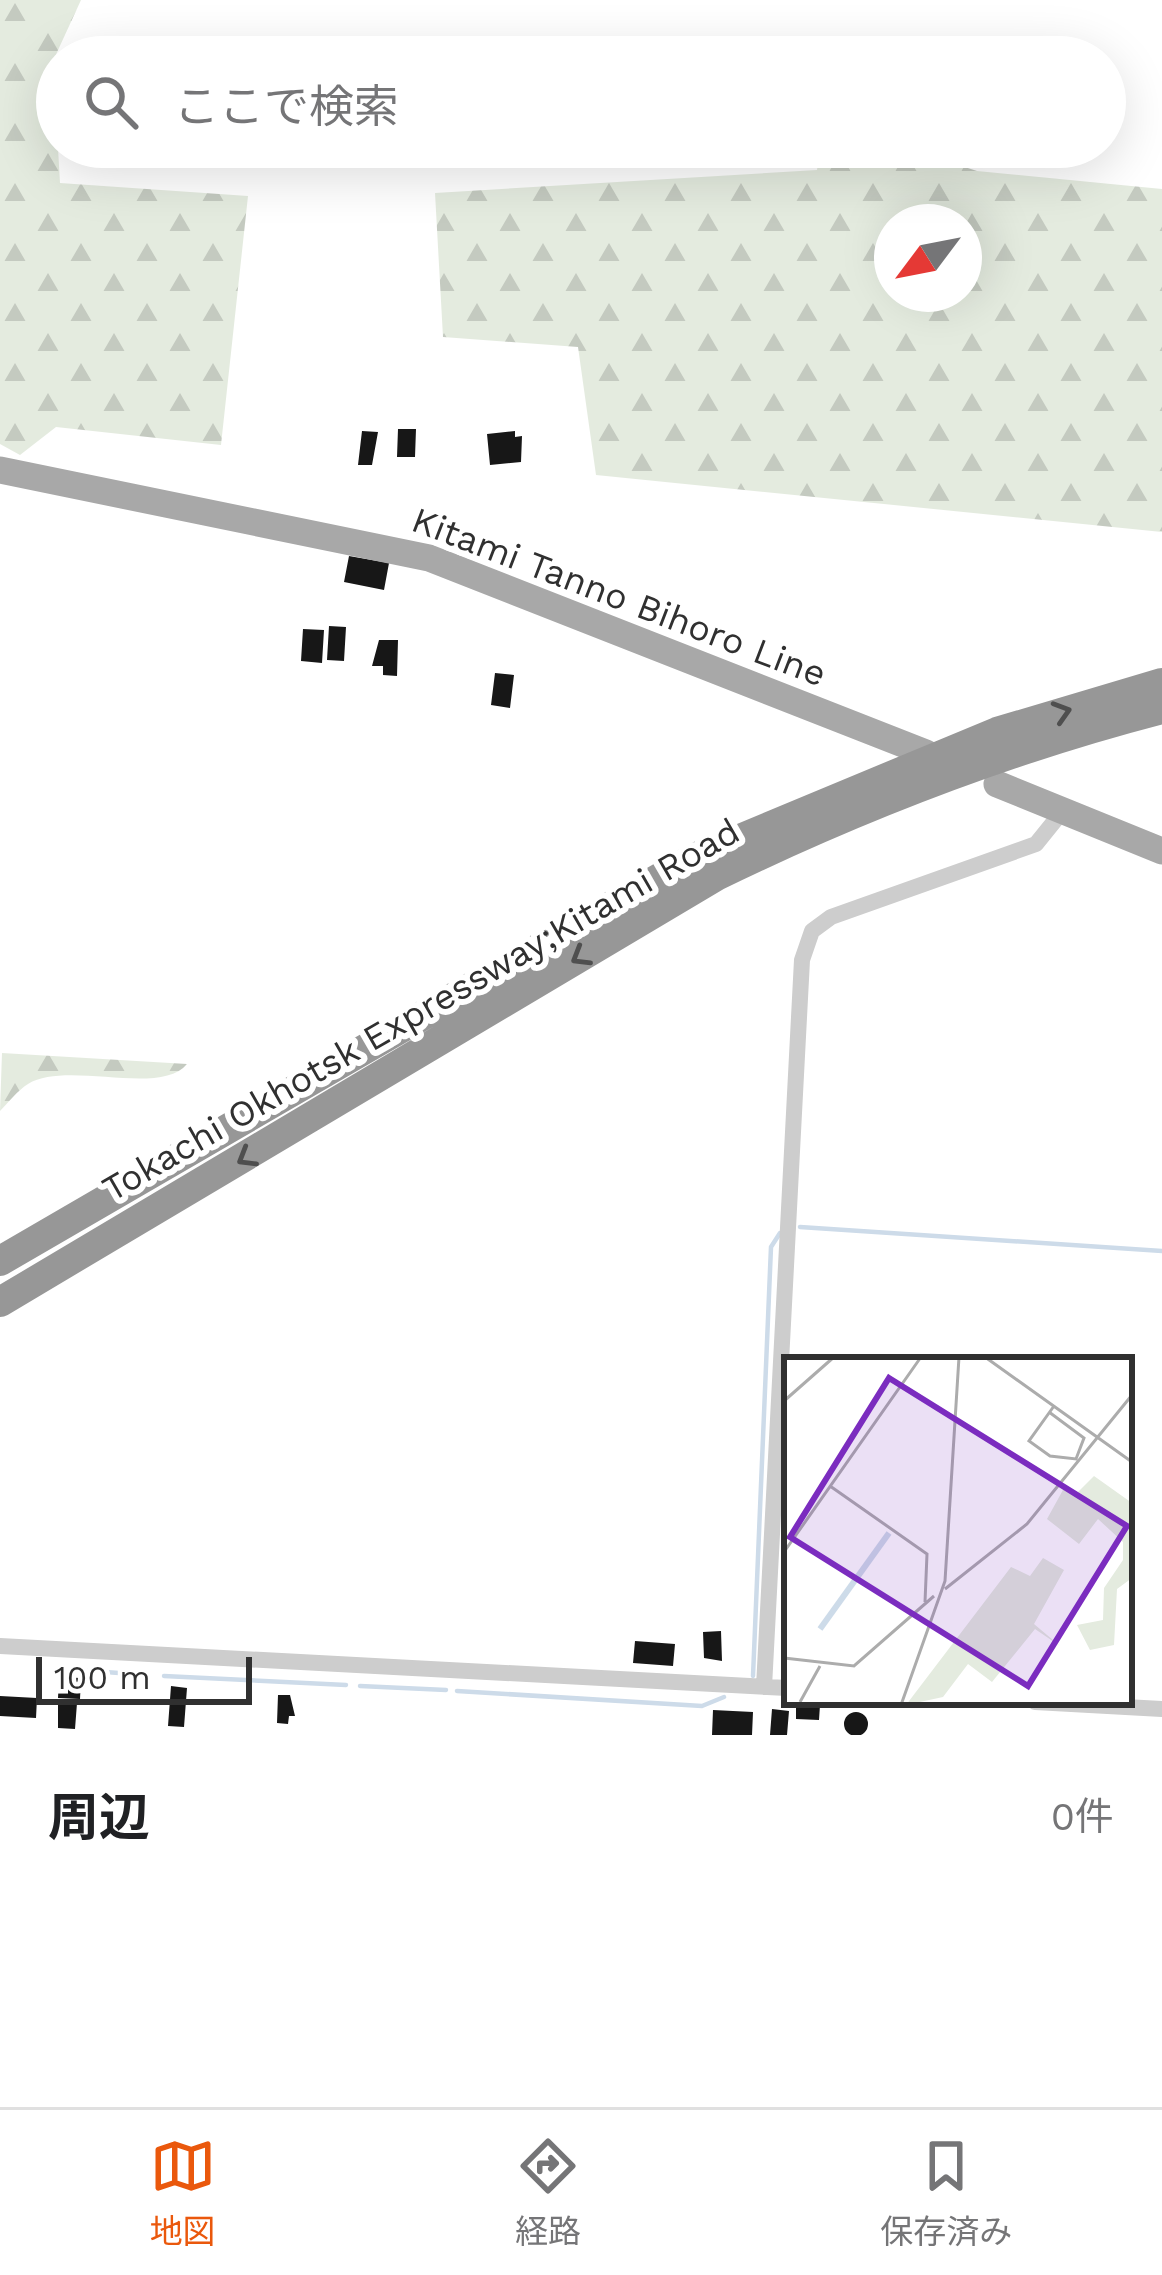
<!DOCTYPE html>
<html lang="ja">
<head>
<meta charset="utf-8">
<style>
  body { margin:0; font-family:"Work Sans","Noto Sans JP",sans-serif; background:#f6f6f6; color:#202124 }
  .compass { position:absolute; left:874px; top:204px; width:108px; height:108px; border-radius:50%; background:#fff; box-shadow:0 12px 48px #0002; rotate:238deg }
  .scale { position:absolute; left:36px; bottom:30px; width:216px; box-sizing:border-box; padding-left:12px; border:6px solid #303030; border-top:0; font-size:33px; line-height:42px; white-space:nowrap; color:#303030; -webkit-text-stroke:9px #fff; paint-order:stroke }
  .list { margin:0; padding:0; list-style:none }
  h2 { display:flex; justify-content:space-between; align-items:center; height:156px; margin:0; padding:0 48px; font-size:51px }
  h2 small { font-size:39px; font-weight:400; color:#757577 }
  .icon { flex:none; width:66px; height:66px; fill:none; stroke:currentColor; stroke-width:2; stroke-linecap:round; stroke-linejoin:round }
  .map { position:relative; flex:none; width:1162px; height:1735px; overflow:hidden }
  .search { position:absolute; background:#fff; box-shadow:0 12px 48px #0002; left:36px; right:36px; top:36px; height:132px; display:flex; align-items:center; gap:30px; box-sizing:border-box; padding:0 42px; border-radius:66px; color:#757577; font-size:45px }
  .sheet { height:372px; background:#fff }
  nav { display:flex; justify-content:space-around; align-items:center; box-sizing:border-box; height:168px; border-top:3px solid #e0e0e0; background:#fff; font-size:33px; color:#757577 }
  nav a { display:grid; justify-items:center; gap:6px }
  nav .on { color:#ea580c }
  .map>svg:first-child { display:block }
</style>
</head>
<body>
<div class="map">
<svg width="1162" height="1735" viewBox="0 0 1162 1735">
  <defs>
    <pattern id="forest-firs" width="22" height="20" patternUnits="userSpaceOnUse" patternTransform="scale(3)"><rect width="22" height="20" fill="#e4ebdf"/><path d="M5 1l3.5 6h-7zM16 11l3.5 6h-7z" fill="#c4cac0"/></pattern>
  </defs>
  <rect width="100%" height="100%" fill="#fff"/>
  <path fill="url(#forest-firs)" fill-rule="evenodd" d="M0 0H81L53 61 60 183 248 196 221 445 56 427 20 455 0 444Z
    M820 147H843L853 154 928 155 977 171 1162 189V532L596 475 578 347 443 337 435 193 817 170ZM964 222V294H892V222Z
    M2 1053 187 1064C160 1097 67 1060 28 1084 18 1090 8 1103 0 1111Z"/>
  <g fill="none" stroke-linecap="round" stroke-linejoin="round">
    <path stroke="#cddbe9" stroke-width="4.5" d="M800 1227 1162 1251
      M78 1670 146 1675
      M164 1676 346 1685
      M753 1676 771 1247 780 1233
      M360 1686 446 1690
      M457 1691 702 1706 724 1697"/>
  </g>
  <path fill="#171717" d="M398 429H416L415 457H397Z
    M362 431 378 432 372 465H358Z
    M515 431V437L522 436 521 462 490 465 487 434Z
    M349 556 389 563 384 590 344 582Z
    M329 626 346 627 344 661 327 660Z
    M303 629 324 630 322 663 301 661Z
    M379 640H398L397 676 383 675V666H372Z
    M495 673 514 675 510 708 491 705Z
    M721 1631 722 1661 704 1658 703 1632Z
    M635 1641 675 1644 673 1666 633 1663Z
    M59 1677 81 1678 80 1699 58 1698Z
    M171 1686 187 1688 184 1727 168 1726Z
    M278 1695H290L295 1716H289L288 1724 277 1723Z
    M0 1696 37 1698 36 1718 0 1716Z
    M58 1701 77 1703 75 1729 58 1728Z
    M796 1704 820 1705 819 1720 796 1719Z
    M772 1709 789 1711 787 1735H770Z
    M713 1710 753 1712 752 1735H712Z
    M844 1724a12 12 0 1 1 24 0a12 12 0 1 1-24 0Z"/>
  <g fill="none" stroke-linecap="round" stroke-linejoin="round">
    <path stroke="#cdcdcd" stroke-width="16" d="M0 1646 787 1688
      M764 1687 802 960 812 931 831 917 1036 844 1061 813
      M1035 1702 1162 1709"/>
    <path stroke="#a8a8a8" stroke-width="27" d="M0 470 429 558 926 753
      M997 784 1162 851"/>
    <path stroke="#979797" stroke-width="30" d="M0 1261 694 858 997 732 1162 683
      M0 1302 716 876C860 806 1007 749 1162 709"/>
  </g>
  <defs><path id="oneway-chevron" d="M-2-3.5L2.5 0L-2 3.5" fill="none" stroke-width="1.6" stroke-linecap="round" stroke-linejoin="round" transform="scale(3)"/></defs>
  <g stroke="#4f4f4f">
    <use href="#oneway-chevron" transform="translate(1062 712) rotate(-17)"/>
    <use href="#oneway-chevron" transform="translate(580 957) rotate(149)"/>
    <use href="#oneway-chevron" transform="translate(246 1158) rotate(149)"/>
  </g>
  <g text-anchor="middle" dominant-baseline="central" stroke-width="12" stroke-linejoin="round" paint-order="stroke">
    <g font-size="36" fill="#303030" stroke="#fff">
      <text transform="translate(619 597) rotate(21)">Kitami Tanno Bihoro Line</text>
      <text transform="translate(421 1010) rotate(-30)">Tokachi Okhotsk Expressway;Kitami Road</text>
    </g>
  </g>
  <g transform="translate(784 1357)">
    <rect width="348" height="348" fill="#fff"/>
    <path d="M310 119 348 146V221L333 232 330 288 306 293 293 268 319 263 320 231 339 203V185L314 162 295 187 263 162 279 133 294 135ZM259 201 280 213 250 267 276 289 251 272 208 325 184 307 159 340 122 348 227 210 246 219Z" fill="#e4ebdf"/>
    <path fill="none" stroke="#cddbe9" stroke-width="6" d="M36 272 105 176"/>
    <path fill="none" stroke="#acacac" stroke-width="3" d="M201 0 348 105M0 44 50 0M265 55 300 81 292 102 266 99 245 84 270 49M46 129 143 197 141 245M0 195 137 0M161 232 243 167 348 38M0 301 70 309 150 239M16 345 36 309M117 348 161 224 175 0"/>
    <path fill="#7b2cbf" fill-opacity="0.15" stroke="#7b2cbf" stroke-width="6" d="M105 21 343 169 244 329 6 180Z"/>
    <rect width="348" height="348" fill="none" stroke="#303030" stroke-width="6"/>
  </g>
</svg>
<svg class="compass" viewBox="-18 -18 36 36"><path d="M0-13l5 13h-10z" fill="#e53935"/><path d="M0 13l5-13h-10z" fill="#757577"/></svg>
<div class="scale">100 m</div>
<div class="search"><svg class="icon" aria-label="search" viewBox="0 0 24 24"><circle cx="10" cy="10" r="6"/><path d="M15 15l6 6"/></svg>ここで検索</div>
</div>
<section class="sheet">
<h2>周辺<small>0件</small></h2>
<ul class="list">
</ul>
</section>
<nav>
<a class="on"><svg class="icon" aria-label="map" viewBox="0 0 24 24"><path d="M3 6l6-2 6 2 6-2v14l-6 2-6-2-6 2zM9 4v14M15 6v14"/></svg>地図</a>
<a><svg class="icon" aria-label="directions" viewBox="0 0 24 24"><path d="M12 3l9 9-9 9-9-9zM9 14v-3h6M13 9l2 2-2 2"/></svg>経路</a>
<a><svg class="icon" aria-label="saved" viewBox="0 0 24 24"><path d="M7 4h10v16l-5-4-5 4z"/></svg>保存済み</a>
</nav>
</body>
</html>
